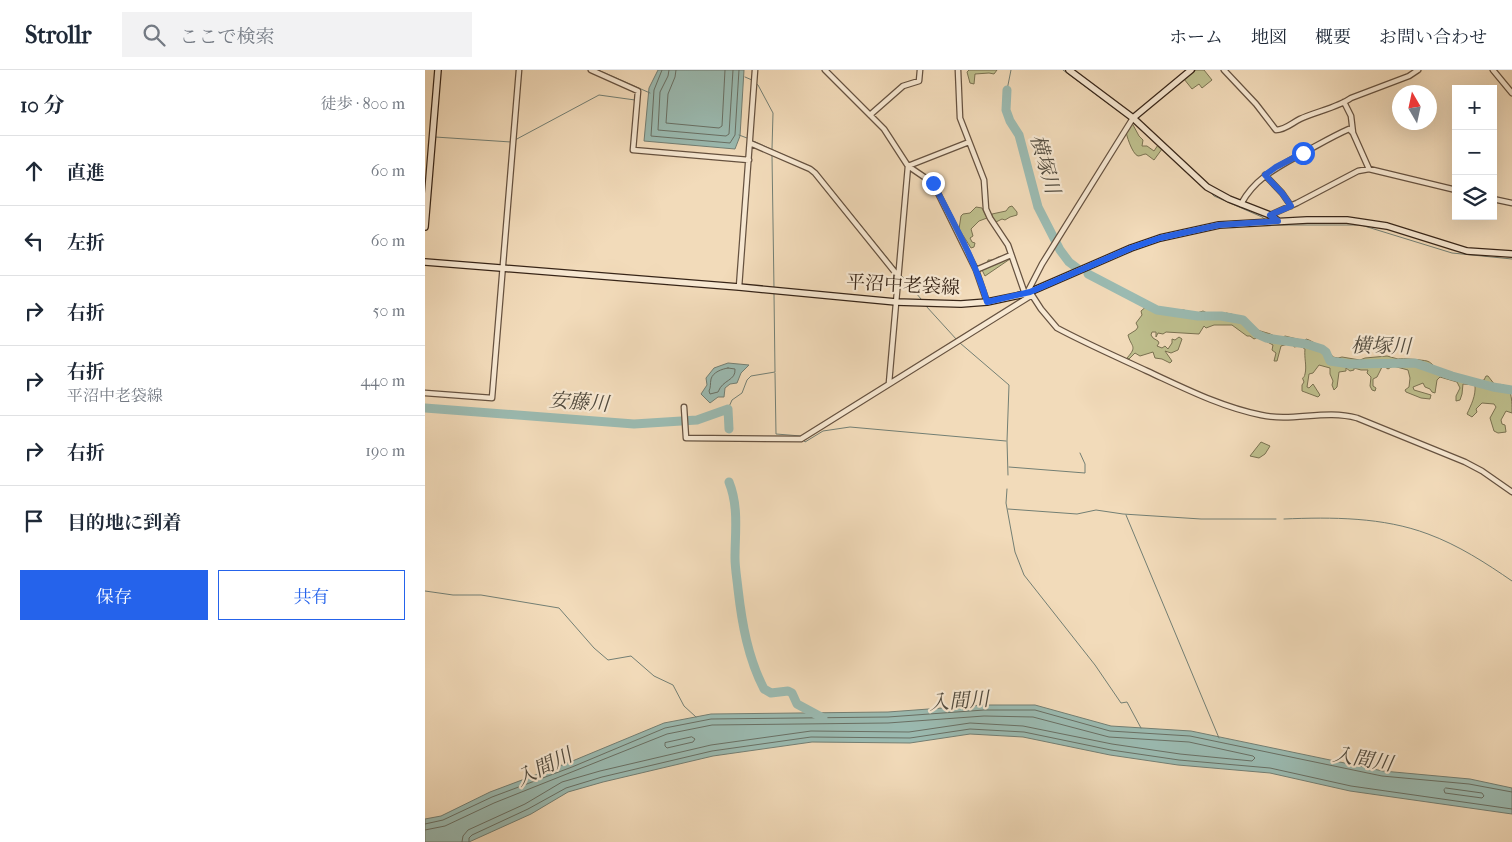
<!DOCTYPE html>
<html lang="ja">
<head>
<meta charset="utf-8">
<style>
  body { margin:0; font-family:"IM FELL French Canon","Noto Serif JP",serif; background:#f2f2f3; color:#1f2937 }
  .controls { position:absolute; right:15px; top:15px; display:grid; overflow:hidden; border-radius:0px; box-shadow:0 5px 20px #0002 }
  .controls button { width:45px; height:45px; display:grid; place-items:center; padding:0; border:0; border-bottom:1px solid #e0e1e3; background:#fff; color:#1f2937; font:25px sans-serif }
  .compass { position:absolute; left:967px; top:15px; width:45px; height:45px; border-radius:50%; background:#fff; box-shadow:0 5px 20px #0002; rotate:351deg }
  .stop { position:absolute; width:15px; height:15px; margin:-11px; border:4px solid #2563eb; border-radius:50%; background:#fff }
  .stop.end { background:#2563eb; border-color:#fff; box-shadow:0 1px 5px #0008 }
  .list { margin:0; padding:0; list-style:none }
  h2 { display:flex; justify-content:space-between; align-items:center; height:65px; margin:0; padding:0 20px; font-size:21px }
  h2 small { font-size:16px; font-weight:400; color:#747a83 }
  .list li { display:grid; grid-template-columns:32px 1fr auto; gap:15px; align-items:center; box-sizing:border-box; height:70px; padding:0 20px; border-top:1px solid #e0e1e3 }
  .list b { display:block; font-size:19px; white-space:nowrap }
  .list p { margin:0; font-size:16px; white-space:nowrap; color:#747a83 }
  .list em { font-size:16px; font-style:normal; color:#747a83 }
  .actions { display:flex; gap:10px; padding:15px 20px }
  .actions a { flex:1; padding:11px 0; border:1px solid #2563eb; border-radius:0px; text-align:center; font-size:18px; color:#2563eb }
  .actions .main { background:#2563eb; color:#fff }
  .icon { flex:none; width:28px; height:28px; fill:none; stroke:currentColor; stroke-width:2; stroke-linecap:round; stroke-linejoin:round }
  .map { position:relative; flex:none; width:1087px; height:772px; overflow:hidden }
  header { display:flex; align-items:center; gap:30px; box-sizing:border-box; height:70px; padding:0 25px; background:#fff; border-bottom:1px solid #e0e1e3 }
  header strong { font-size:24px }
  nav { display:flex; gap:28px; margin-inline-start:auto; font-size:18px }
  .search { width:350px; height:45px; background:#f2f2f3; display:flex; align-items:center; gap:12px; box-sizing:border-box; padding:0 18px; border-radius:0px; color:#747a83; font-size:19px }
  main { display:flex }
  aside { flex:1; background:#fff }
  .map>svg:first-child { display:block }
</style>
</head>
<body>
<header>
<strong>Strollr</strong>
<div class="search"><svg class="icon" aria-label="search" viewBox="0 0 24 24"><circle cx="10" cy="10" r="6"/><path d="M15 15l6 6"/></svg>ここで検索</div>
<nav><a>ホーム</a><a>地図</a><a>概要</a><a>お問い合わせ</a></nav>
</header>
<main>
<aside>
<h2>10 分<small>徒歩 · 800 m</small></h2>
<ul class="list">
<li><svg class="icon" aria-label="ahead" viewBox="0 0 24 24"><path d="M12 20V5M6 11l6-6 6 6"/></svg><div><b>直進</b></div><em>60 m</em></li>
<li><svg class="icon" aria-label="left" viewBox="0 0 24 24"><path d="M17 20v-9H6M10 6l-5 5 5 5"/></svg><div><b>左折</b></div><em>60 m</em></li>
<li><svg class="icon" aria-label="right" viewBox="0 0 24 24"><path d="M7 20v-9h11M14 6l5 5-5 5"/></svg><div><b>右折</b></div><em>50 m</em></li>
<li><svg class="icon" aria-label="right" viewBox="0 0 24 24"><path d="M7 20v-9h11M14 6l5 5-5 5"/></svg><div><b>右折</b><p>平沼中老袋線</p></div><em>440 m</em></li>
<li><svg class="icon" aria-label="right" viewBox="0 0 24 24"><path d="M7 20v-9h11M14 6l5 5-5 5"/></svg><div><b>右折</b></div><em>190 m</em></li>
<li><svg class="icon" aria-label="arrive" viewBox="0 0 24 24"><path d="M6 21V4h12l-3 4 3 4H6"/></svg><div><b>目的地に到着</b></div></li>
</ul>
<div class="actions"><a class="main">保存</a><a>共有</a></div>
</aside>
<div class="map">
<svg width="1087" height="772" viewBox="0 0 1087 772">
  <rect width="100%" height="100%" fill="#f2dbba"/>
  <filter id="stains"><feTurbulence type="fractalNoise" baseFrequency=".004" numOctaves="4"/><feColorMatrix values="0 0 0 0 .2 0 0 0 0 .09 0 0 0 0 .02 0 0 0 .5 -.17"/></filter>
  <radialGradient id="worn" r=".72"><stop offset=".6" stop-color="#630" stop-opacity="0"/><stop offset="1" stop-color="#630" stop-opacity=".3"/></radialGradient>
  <path fill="#bebf8d" stroke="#7a7252" d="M544 0H572L569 4 564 3 550 4 549 14 545 13 542 2Z
    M771 0H779L787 10 777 18 774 14 767 19 759 9Z
    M707 53 714 66 718 70 717 76H722L729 81 733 75 737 79 729 90 721 84C718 84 716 86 713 86 707 84 701 64 701 61Z
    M587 136 592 142V145L585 147 580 150 577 149 571 152 567 147V144L581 141 584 137Z
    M551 137 557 138 562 148 554 151 546 159 548 166 545 168 547 172 550 173 549 177 546 178 534 159 536 146 538 144 545 143Z
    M573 187H583L585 189 560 206 557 200 562 195 563 190H569Z
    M723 235 726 238 728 236 741 240H759L769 244 778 241 784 244 793 243 799 247 801 243C818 245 821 256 833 260 840 263 847 263 851 268L855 269 860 266 880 271 881 269 884 270 903 280 908 287 913 288 917 287 935 290 940 288 962 286 973 289C977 288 998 290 1002 291 1006 292 1008 296 1012 298 1020 302 1029 305 1037 308 1043 311 1050 308 1055 311L1059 310 1061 306H1063L1070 315C1087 311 1087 328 1087 343L1081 341 1076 350 1077 354 1080 355 1081 362 1073 363 1069 361 1065 348 1071 337 1069 334 1057 333 1051 339 1052 342 1047 347 1042 344C1046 335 1051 326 1050 315L1038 314 1037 324 1035 330 1031 331V326L1035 318 1032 312 1015 307 1012 310 1010 323 1007 322 1005 319 1000 317 998 313 988 317 989 320 1006 325 1005 329 996 328 981 322 980 320 984 317 985 308 983 300 968 296 963 299 960 297H957L952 307 948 309V316L951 318 950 321 947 320 945 316 946 307 942 303 943 300H936L929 298V300L925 301 921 298V301L914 302 912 317 909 320 907 315 908 311 905 304V298L894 295 888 303 884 304 882 317 884 318 888 314 895 325 893 327 877 321V315L879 312C876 304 878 312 880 304 882 296 879 288 880 279L875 276 869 277V275L863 274 856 276 852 291H849L851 283 847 280 848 275 833 267 829 269 825 266H822L807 255H789L781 258 779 256 774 264 741 262 738 264 733 263 731 267V262H727L726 265 728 268 733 271 734 273 732 276 737 278 740 276 743 279 747 273V269L750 270 754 267 757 269 753 280 746 283 740 281 747 291 745 293 737 289 730 288 728 282 715 286 710 283 704 289 702 288C713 276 706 277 703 265L711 260 713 257 711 253 717 245 716 241Z
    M836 372 845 376 840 384 834 388 825 386Z"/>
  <path fill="#9bbbb2" stroke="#737f74" d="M233 0H319L315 66 310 79 219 71 224 18Z
    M303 293 324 295 316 303 312 313 305 314 300 318 299 327H293L285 333 276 324 282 315 281 308 289 298Z
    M558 635H610L686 656 766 661 958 701 1045 709 1087 718V744L925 721 845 703 753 695 685 685 598 667 545 664 485 673 387 672 288 686 178 712 143 722 106 744 44 772H0V749L16 746 65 722 145 692 239 653 286 644 463 642Z"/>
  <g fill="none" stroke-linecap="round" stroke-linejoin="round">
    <path stroke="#697065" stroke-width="1" d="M237 0 229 20 226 66 305 73 310 65 314 0
      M244 0 243 6 235 22 233 60 301 66 304 64 308 0
      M251 0 250 7 243 24 241 53 294 58 297 56 300 0
      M303 298 310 299C311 311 298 309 293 322L285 324 284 321C286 317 285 314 286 309 288 302 297 299 303 298Z
      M267 667 270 669 268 672 242 678 240 676V673Z
      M1021 718 1057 723 1059 726 1057 728 1020 723 1019 720Z
      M0 754 18 750 67 727 147 697 240 658 286 649 463 647 559 640H610L685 661 765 666 957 706 1044 714 1087 722
      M0 760 20 756 69 733 242 664 287 655 463 653 559 646 608 647 684 667 764 672 828 686 830 688 827 691 755 684 687 674 598 656 545 653 484 662 386 661 286 675 175 701 137 712 100 734 43 760 38 766 37 772
      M44 772V768L47 765 103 739 141 718 177 707 287 681 386 667 485 668 545 659 599 662 686 680 754 690 845 698 926 716 1087 739"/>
    <path stroke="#737f74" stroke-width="1" d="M173 0 225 23
      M638 0 704 49
      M320 7 327 10
      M330 13 333 15 348 43 347 79
      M582 20 586 0
      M314 65 322 68
      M10 67 86 72
      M90 70 174 25 210 30 211 23
      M326 70 390 99 472 200
      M347 85 349 219
      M783 120 789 126 837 147 841 150
      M845 155H936L1027 183 1087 189
      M476 205 496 229
      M501 236 532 270
      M535 273 584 315 582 371 583 405
      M350 303 351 364 376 366
      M303 339 307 330 317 323 322 310 326 306 350 302 349 223
      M378 369 380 372 398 361 425 357 581 371
      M584 397 660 403V394L655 383
      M582 419 581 433 590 482 599 505 670 595 696 633 702 632 716 658
      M583 439 652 444 671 440 698 444 776 449H851
      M701 445 794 668
      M859 449C907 447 958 447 1003 464 1033 475 1061 493 1087 511
      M0 521 28 525H56L134 538 169 578 183 590 206 586 229 606 248 615 259 636 271 647"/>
    <path stroke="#9bbbb2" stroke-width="9" d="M582 20 581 40 585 51 594 65 613 137 635 180 644 192 652 198
      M663 204 732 240 773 246H796L818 250 832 264 841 268 881 274 897 279 901 282 905 291 925 294 990 293 1027 306 1068 317 1087 320
      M0 338 209 354 272 350 303 339 304 359
      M304 412C314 437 310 462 310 488 310 498 312 509 313 519 317 554 323 588 339 619L346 623 363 621 367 623 372 634 398 648"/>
    <g stroke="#665240" stroke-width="7">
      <path id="street" d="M166 0 213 21 208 80 324 90
        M400 0 459 59 483 96 508 113 551 200 562 232
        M533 0 535 48 559 110 561 139 565 148 583 175 600 224
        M799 0 831 34 851 60C860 60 867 53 875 49 890 42 914 37 926 28L984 6 993 0
        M1068 0 1087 23
        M919 32 926 46 928 63 944 99
        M445 45 478 16 494 11 495 0
        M325 73 385 99 390 103 473 206
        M840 105 857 123 866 136
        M1068 129 1087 133
        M816 134C830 108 853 97 878 83 893 75 908 66 924 59L928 63
        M845 145 872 133 933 101 944 99 1031 120
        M551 200 586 185
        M314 217 330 0
        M605 222 616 239 632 258C662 274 692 287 722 301 759 318 796 337 836 345 868 352 900 339 932 348L1040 392 1057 401 1087 422
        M602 223 617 194 708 48
        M464 313 483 96 544 72
        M0 323 67 328 94 0
        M259 337 261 368 376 369 607 225"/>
    </g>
    <g stroke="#372518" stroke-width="8">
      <path id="secondary" d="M644 0 708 48 782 117 804 129 845 145 853 151
        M708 48 766 0
        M0 157 13 0
        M0 192 314 217 471 232 536 234 562 232 600 224 706 178 735 168 794 155 882 150H922L962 156 1042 181 1087 184"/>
    </g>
    <use href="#street" stroke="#f7e8d2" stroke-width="4.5"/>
    <use href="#secondary" stroke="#f7e8d2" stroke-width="5.5"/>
  </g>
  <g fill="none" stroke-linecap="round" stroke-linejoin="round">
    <path stroke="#2563eb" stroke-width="6" d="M508 113C528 152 550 190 562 232L605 222 706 178 735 168 794 155 853 151 845 145 866 136 857 123 840 105 851 97 878 83"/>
  </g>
  <g text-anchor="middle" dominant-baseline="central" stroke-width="4.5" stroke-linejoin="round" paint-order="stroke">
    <g font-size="19" fill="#372518" stroke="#f7e8d2">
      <text transform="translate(478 215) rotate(3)">平沼中老袋線</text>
    </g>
    <g font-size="20" font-style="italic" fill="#504a3e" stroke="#f7e8d2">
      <text transform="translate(620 94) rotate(74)">横塚川</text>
      <text transform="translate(956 276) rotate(1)">横塚川</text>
      <text transform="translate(154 332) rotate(4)">安藤川</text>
      <text transform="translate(534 631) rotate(-4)">入間川</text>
      <text transform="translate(938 689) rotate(10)">入間川</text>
      <text transform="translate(119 697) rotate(-26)">入間川</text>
    </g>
  </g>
  <rect width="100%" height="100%" filter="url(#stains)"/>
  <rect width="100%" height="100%" fill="url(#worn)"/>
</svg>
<div class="controls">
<button>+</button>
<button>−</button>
<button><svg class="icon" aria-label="layers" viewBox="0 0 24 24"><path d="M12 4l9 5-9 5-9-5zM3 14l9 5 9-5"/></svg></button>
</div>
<svg class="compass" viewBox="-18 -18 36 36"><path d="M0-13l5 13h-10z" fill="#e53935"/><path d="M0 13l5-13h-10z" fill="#747a83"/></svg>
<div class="stop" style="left:878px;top:83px"></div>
<div class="stop end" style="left:508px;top:113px"></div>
</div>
</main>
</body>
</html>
